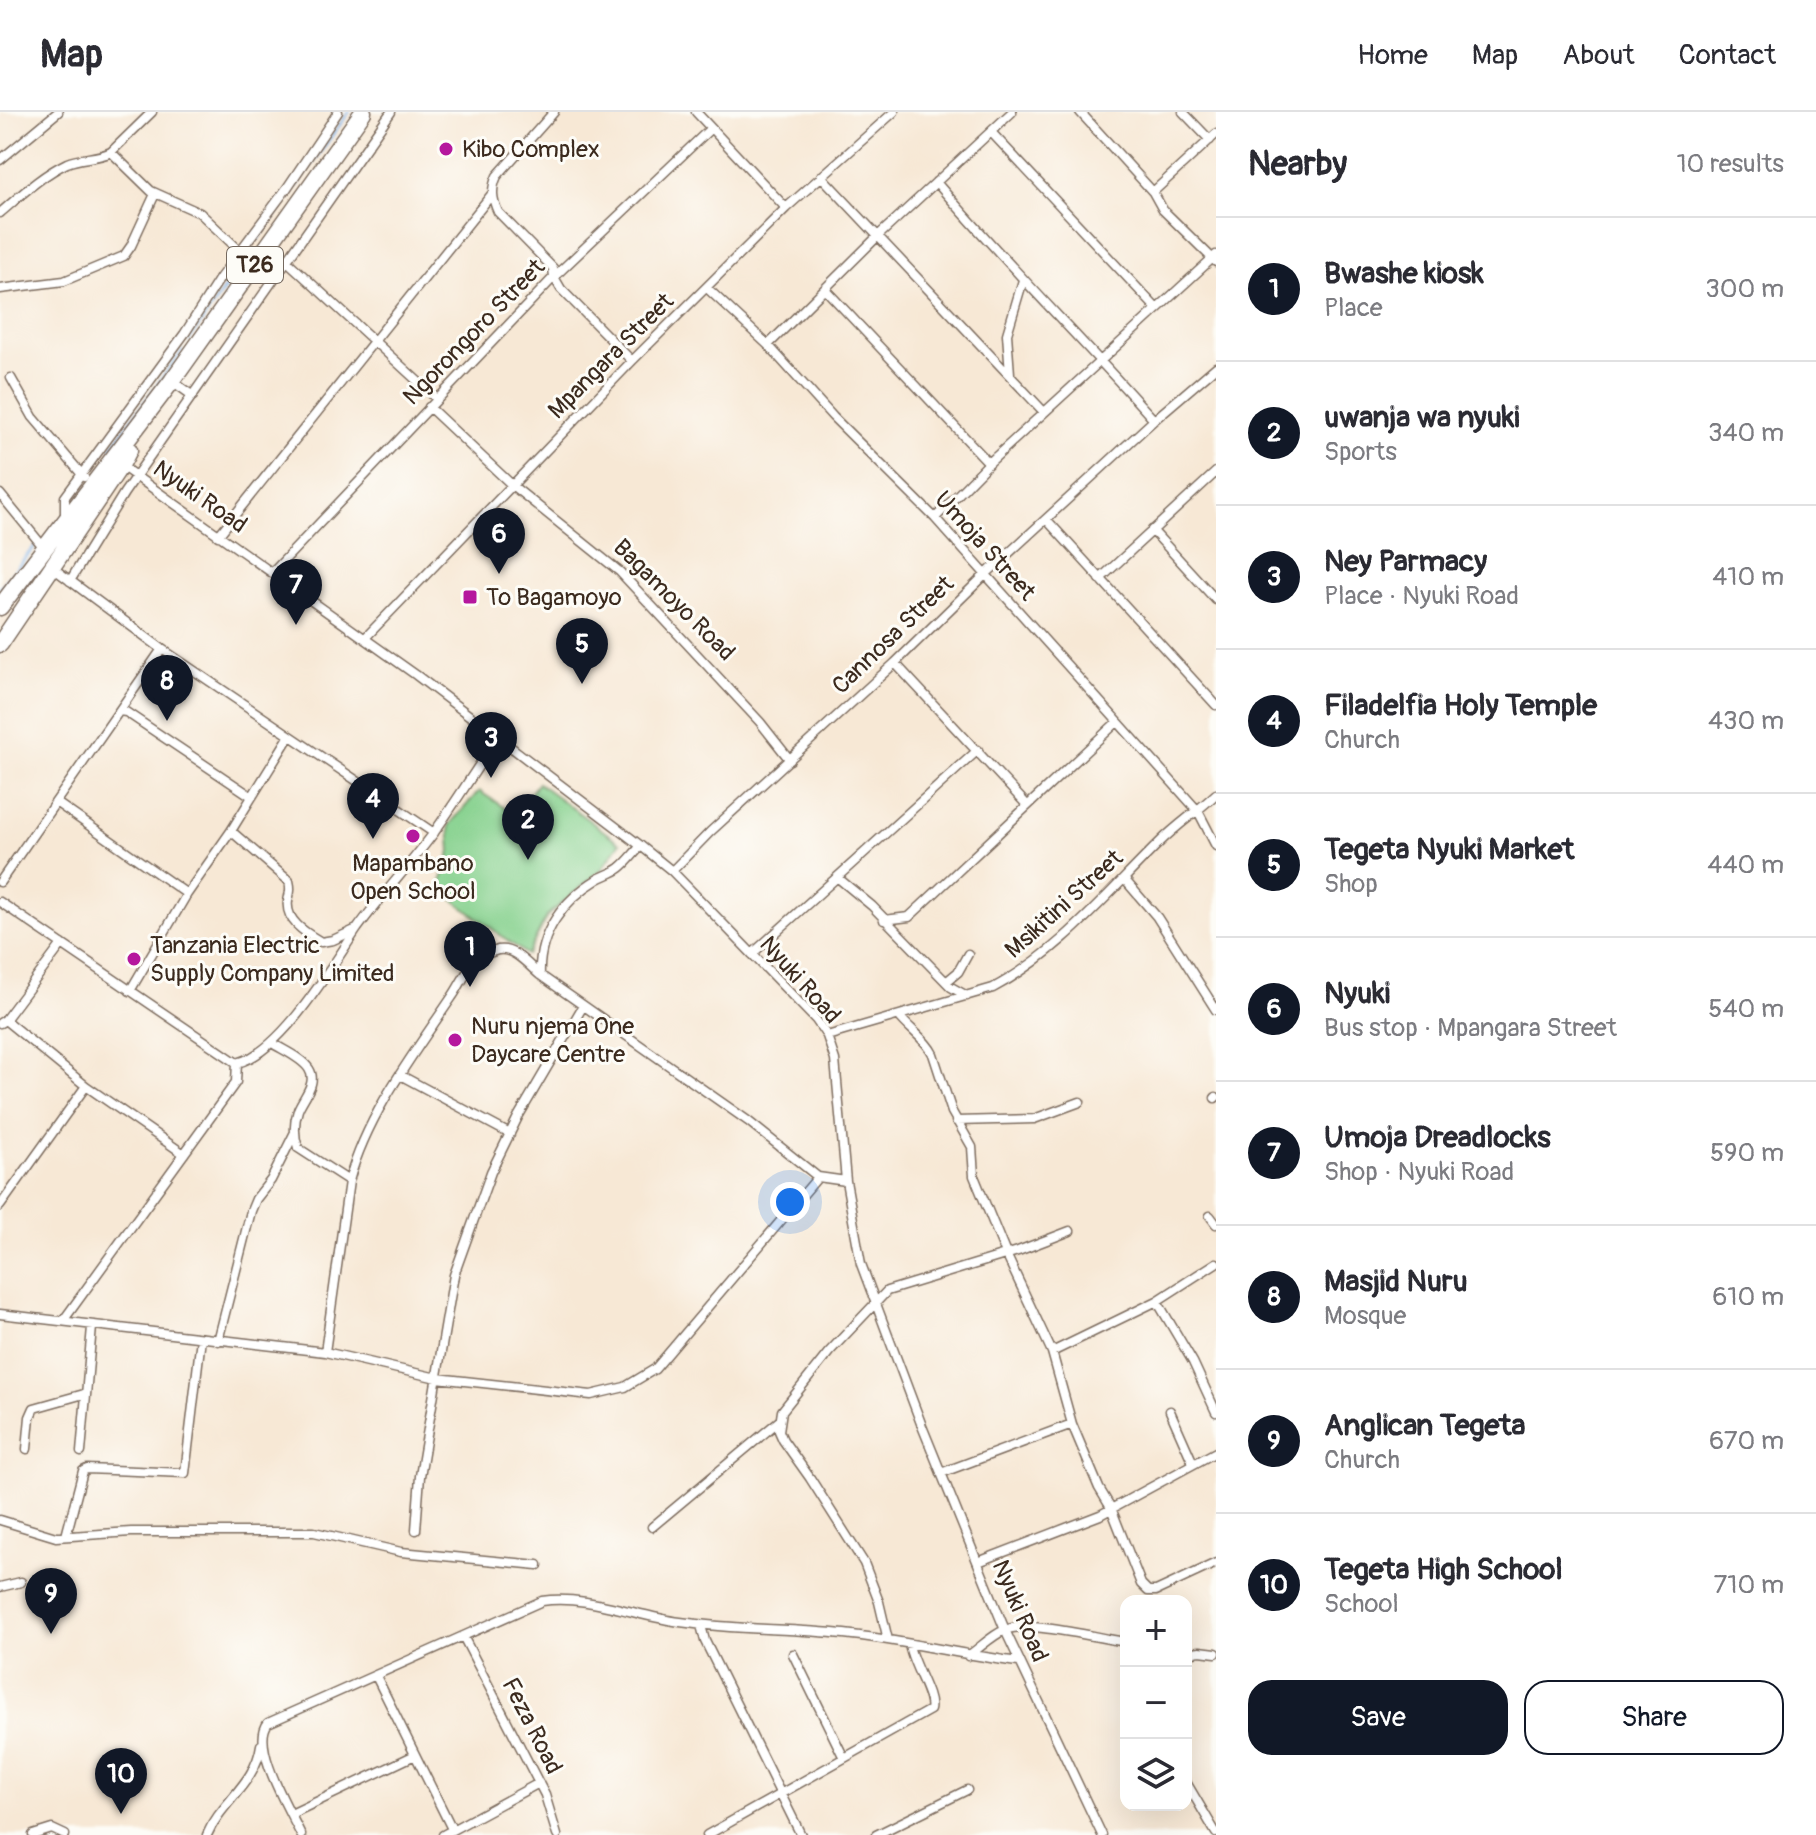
<!DOCTYPE html>
<html lang="en">
<head>
<meta charset="utf-8">
<style>
  body { margin:0; font-family:Pangolin,sans-serif; background:#f7f7f7; color:#2b2b33 }
  .controls { position:absolute; right:24px; bottom:24px; display:grid; overflow:hidden; border-radius:16px; box-shadow:0 8px 32px #0002 }
  .controls button { width:72px; height:72px; display:grid; place-items:center; padding:0; border:0; border-bottom:2px solid #e1e1e2; background:#fff; color:#2b2b33; font:40px sans-serif }
  .you { position:absolute; left:790px; top:1090px; width:28px; height:28px; margin:-20px; border:6px solid #fff; border-radius:50%; background:#1a73e8; box-shadow:0 0 0 12px #1a73e833 }
  .badge { display:grid; place-items:center; width:52px; height:52px; border-radius:50%; background:#111827; color:#fff; font-size:26px; font-weight:700 }
  .pin { position:absolute; translate:-50% -66px; filter:drop-shadow(0 2px 4px #0008) }
  .pin::after { content:''; position:absolute; top:42px; width:28px; height:24px; background:inherit; clip-path:polygon(0 0,100% 0,50% 100%) }
  .list { margin:0; padding:0; list-style:none }
  h2 { display:flex; justify-content:space-between; align-items:center; height:104px; margin:0; padding:0 32px; font-size:34px }
  h2 small { font-size:26px; font-weight:400; color:#7c7c81 }
  .list li { display:grid; grid-template-columns:52px 1fr auto; gap:24px; align-items:center; box-sizing:border-box; height:144px; padding:0 32px; border-top:2px solid #e1e1e2 }
  .list b { display:block; font-size:30px; white-space:nowrap }
  .list p { margin:0; font-size:26px; white-space:nowrap; color:#7c7c81 }
  .list em { font-size:26px; font-style:normal; color:#7c7c81 }
  .actions { display:flex; gap:16px; padding:24px 32px }
  .actions a { flex:1; padding:18px 0; border:2px solid #111827; border-radius:24px; text-align:center; font-size:28px; color:#111827 }
  .actions .main { background:#111827; color:#fff }
  .icon { flex:none; width:44px; height:44px; fill:none; stroke:currentColor; stroke-width:2; stroke-linecap:round; stroke-linejoin:round }
  .map { position:relative; flex:none; width:1216px; height:1723px; overflow:hidden }
  header { display:flex; align-items:center; gap:48px; box-sizing:border-box; height:112px; padding:0 40px; background:#fff; border-bottom:2px solid #e1e1e2 }
  header strong { font-size:38px }
  nav { display:flex; gap:44px; margin-inline-start:auto; font-size:28px }
  main { display:flex }
  aside { flex:1; background:#fff }
  .map>svg:first-child { display:block }
</style>
</head>
<body>
<header>
<strong>Map</strong>
<nav><a>Home</a><a>Map</a><a>About</a><a>Contact</a></nav>
</header>
<main>
<div class="map">
<svg width="1216" height="1723" viewBox="0 0 1216 1723">
  <rect width="100%" height="100%" fill="#fdfcf7"/>
  <filter id="ink" filterUnits="userSpaceOnUse"><feTurbulence type="fractalNoise" baseFrequency=".0125" numOctaves="2"/><feDisplacementMap in="SourceGraphic" scale="16" xChannelSelector="R" yChannelSelector="G"/><feConvolveMatrix kernelMatrix="1 2 1 2 8 2 1 2 1" color-interpolation-filters="sRGB"/></filter>
  <filter id="wash" filterUnits="userSpaceOnUse"><feTurbulence type="fractalNoise" baseFrequency=".006" numOctaves="4" result="noise"/><feDisplacementMap in="SourceGraphic" scale="32" xChannelSelector="R" yChannelSelector="G"/><feGaussianBlur stdDeviation="1.8" result="paint"/><feColorMatrix in="noise" values="0 0 0 0 0 0 0 0 0 0 0 0 0 0 0 0 0 1.4 0 .05"/><feComposite in="paint" operator="in"/></filter>
  <g filter="url(#wash)">
    <rect width="100%" height="100%" fill="#f7e8d5"/>
    <path fill="#86d18e" stroke="#607e56" stroke-width="2" d="M538 671 620 731 601 758 548 803 527 843 439 777 451 739 449 713 479 679 514 702Z"/>
    <g fill="none" stroke-linecap="round" stroke-linejoin="round">
      <path stroke="#7ab3ea" stroke-width="3" d="M258 127 349 0
        M189 229 251 137
        M111 336 182 239
        M1 475 36 433"/>
    </g>
  </g>
  <g filter="url(#ink)">
    <g fill="none" stroke-linecap="round" stroke-linejoin="round">
      <g stroke="#7d6c5e" stroke-width="11">
        <path id="street" d="M554 0 497 64C491 77 492 87 498 100L553 156 554 165 561 177 632 249
          M696 0 786 96
          M1080 0 1153 80 1163 98 1216 150
          M1183 0 1210 28
          M991 20 1157 197
          M111 40 151 79 200 101 240 139
          M0 48 58 0
          M821 64 1044 300
          M936 70C1006 152 1082 227 1154 308
          M1153 80 1216 22
          M0 101C21 83 42 63 67 51 81 45 97 47 111 40L152 0
          M271 130 286 148 437 287
          M707 176 768 233 833 305 935 406 1198 699 1216 734
          M0 177 64 169 124 144 131 134 155 82
          M825 177 989 351
          M768 233 879 123 1012 0
          M1010 262 1007 222 1023 168
          M11 266 33 305 84 365
          M172 269 193 284
          M429 295 513 374 620 460 760 610 790 648
          M120 353 416 563 641 734 672 759 816 908 827 924 835 948 846 1069 861 1152 922 1314 1005 1518 1102 1723
          M0 382 45 437
          M935 406 989 351 1216 143
          M1046 407 1216 593
          M65 408V385L185 221 220 166 287 76 338 0
          M1152 418 1216 488
          M218 424 492 82
          M53 456 162 537 434 721
          M273 460 554 165 711 16
          M1100 467 1216 360
          M70 469 124 381 391 0
          M365 526 632 249 786 96 894 0
          M895 551 1027 693
          M119 599 162 537
          M57 691 187 782
          M231 719 289 769C291 777 290 780 288 789 285 809 306 821 321 830L333 828 357 817
          M672 759 710 720 895 551 986 462 1154 308 1216 255
          M838 766 872 794 951 875 967 884
          M1125 768 1157 805 1216 898
          M0 770 119 599 126 600 251 684
          M0 790 237 951 236 970 63 1209
          M884 808 909 805 1117 610
          M752 842 978 638
          M540 863C538 822 563 788 598 767 605 763 613 761 620 756 628 750 634 741 641 734
          M946 870 958 860 968 842
          M130 879 187 782 231 719 289 625
          M899 904C909 917 926 927 933 942L952 1000 972 1035 974 1064 1006 1142 1052 1240 1072 1312 1099 1376 1111 1396 1141 1472 1148 1479H1156L1216 1451
          M5 908 62 832
          M0 911 5 908 86 974 184 1042
          M827 924 993 876C1059 841 1107 782 1160 730 1177 713 1198 699 1216 682
          M272 931C283 938 302 946 309 957 318 971 303 985 298 998 294 1010 294 1024 298 1036L349 1069
          M237 951C281 941 332 854 357 817 381 784 409 754 433 722 456 690 476 657 498 625
          M400 963 510 1022
          M1215 986 1216 985
          M956 1009 1034 1007 1080 990
          M0 1094 86 974
          M1210 1104 1216 1112
          M1157 1189 1193 1250 1216 1300
          M0 1202 325 1240 437 1266 591 1283 625 1275 655 1257 818 1065
          M218 1229 251 1099 256 1087 271 1068 295 1020
          M325 1240 349 1069C368 1001 413 943 452 885 460 874 466 858 476 849 482 844 491 840 498 838 514 835 528 853 540 863L748 1009 818 1065 846 1069
          M1052 1240 1157 1189 1216 1151
          M1170 1299 1193 1351
          M27 1337 30 1305 34 1296 84 1282
          M81 1340 92 1215
          M941 1361 1072 1312
          M0 1408 56 1425 131 1420H314L401 1440 538 1453
          M652 1415 779 1309
          M416 1418 420 1364 454 1163 491 1060 518 1005 583 894
          M66 1424 83 1359 87 1357 185 1361 201 1226
          M978 1450 1100 1403 1216 1340
          M0 1475 21 1470
          M701 1513 705 1529 801 1723
          M464 1526 545 1683 557 1723
          M888 1528 879 1490 864 1451 810 1366 783 1328 779 1319 782 1299 829 1240 887 1179 1018 1139 1070 1119
          M1186 1541 1200 1539 1216 1541
          M793 1542 843 1644
          M968 1544C980 1536 992 1523 1005 1518 1029 1508 1098 1526 1126 1530
          M376 1564 452 1717
          M1186 1670 1216 1721
          M291 1702 415 1643
          M33 1723 52 1717 65 1723
          M207 1723C221 1690 256 1671 261 1633
          M301 1723C290 1699 250 1634 268 1611L542 1489C584 1482 636 1504 680 1510 735 1518 789 1516 844 1522 903 1528 961 1543 1019 1550
          M443 1723 539 1671
          M707 1723 930 1598C934 1584 911 1551 909 1532
          M876 1723 967 1678"/>
      </g>
      <g stroke="#7d6c5e" stroke-width="19">
        <path id="highway" d="M0 495 172 269 363 0
          M0 532 121 353 129 338"/>
      </g>
      <use href="#street" stroke="#fff" stroke-width="8"/>
      <use href="#highway" stroke="#fff" stroke-width="16"/>
    </g>
  </g>
  <g fill="#b5179e" stroke="#fdfcf7" stroke-width="3">
    <circle cx="446" cy="37" r="8"/>
    <rect x="462" y="477" width="16" height="16" rx="4"/>
    <circle cx="413" cy="724" r="8"/>
    <circle cx="134" cy="847" r="8"/>
    <circle cx="455" cy="928" r="8"/>
  </g>
  <g text-anchor="middle" dominant-baseline="central" stroke-width="6" stroke-linejoin="round" paint-order="stroke">
    <rect fill="#fdfcf7" stroke="#75695f" stroke-width="2" x="227" y="135" width="56" height="36" rx="6"/>
    <g font-size="22" font-weight="bold" fill="#3b2a1e">
      <text x="255" y="153">T26</text>
    </g>
    <g font-size="24" fill="#3b2a1e" stroke="#fdfcf7" text-anchor="start">
      <text x="462" y="37">Kibo Complex</text>
      <text x="486" y="485">To Bagamoyo</text>
      <text x="413" y="751" text-anchor="middle">Mapambano<tspan x="413" dy="28">Open School</tspan></text>
      <text x="150" y="833">Tanzania Electric<tspan x="150" dy="28">Supply Company Limited</tspan></text>
      <text x="471" y="914">Nuru njema One<tspan x="471" dy="28">Daycare Centre</tspan></text>
    </g>
    <g font-size="24" fill="#3b2a1e" stroke="#fdfcf7">
      <text transform="translate(474 220) rotate(-46)">Ngorongoro Street</text>
      <text transform="translate(611 244) rotate(-45)">Mpangara Street</text>
      <text transform="translate(200 385) rotate(35)">Nyuki Road</text>
      <text transform="translate(985 434) rotate(48)">Umoja Street</text>
      <text transform="translate(674 488) rotate(45)">Bagamoyo Road</text>
      <text transform="translate(893 523) rotate(-44)">Cannosa Street</text>
      <text transform="translate(1064 792) rotate(-42)">Msikitini Street</text>
      <text transform="translate(800 868) rotate(48)">Nyuki Road</text>
      <text transform="translate(1020 1499) rotate(67)">Nyuki Road</text>
      <text transform="translate(532 1614) rotate(63)">Feza Road</text>
    </g>
  </g>
</svg>
<div class="controls">
<button>+</button>
<button>−</button>
<button><svg class="icon" aria-label="layers" viewBox="0 0 24 24"><path d="M12 4l9 5-9 5-9-5zM3 14l9 5 9-5"/></svg></button>
</div>
<div class="you"></div>
<div class="pin badge" style="left:470px;top:875px">1</div>
<div class="pin badge" style="left:528px;top:748px">2</div>
<div class="pin badge" style="left:491px;top:666px">3</div>
<div class="pin badge" style="left:373px;top:727px">4</div>
<div class="pin badge" style="left:582px;top:572px">5</div>
<div class="pin badge" style="left:499px;top:462px">6</div>
<div class="pin badge" style="left:296px;top:513px">7</div>
<div class="pin badge" style="left:167px;top:609px">8</div>
<div class="pin badge" style="left:51px;top:1522px">9</div>
<div class="pin badge" style="left:121px;top:1702px">10</div>
</div>
<aside>
<h2>Nearby<small>10 results</small></h2>
<ul class="list">
<li><span class="badge">1</span><div><b>Bwashe kiosk</b><p>Place</p></div><em>300 m</em></li>
<li><span class="badge">2</span><div><b>uwanja wa nyuki</b><p>Sports</p></div><em>340 m</em></li>
<li><span class="badge">3</span><div><b>Ney Parmacy</b><p>Place · Nyuki Road</p></div><em>410 m</em></li>
<li><span class="badge">4</span><div><b>Filadelfia Holy Temple</b><p>Church</p></div><em>430 m</em></li>
<li><span class="badge">5</span><div><b>Tegeta Nyuki Market</b><p>Shop</p></div><em>440 m</em></li>
<li><span class="badge">6</span><div><b>Nyuki</b><p>Bus stop · Mpangara Street</p></div><em>540 m</em></li>
<li><span class="badge">7</span><div><b>Umoja Dreadlocks</b><p>Shop · Nyuki Road</p></div><em>590 m</em></li>
<li><span class="badge">8</span><div><b>Masjid Nuru</b><p>Mosque</p></div><em>610 m</em></li>
<li><span class="badge">9</span><div><b>Anglican Tegeta</b><p>Church</p></div><em>670 m</em></li>
<li><span class="badge">10</span><div><b>Tegeta High School</b><p>School</p></div><em>710 m</em></li>
</ul>
<div class="actions"><a class="main">Save</a><a>Share</a></div>
</aside>
</main>
</body>
</html>
